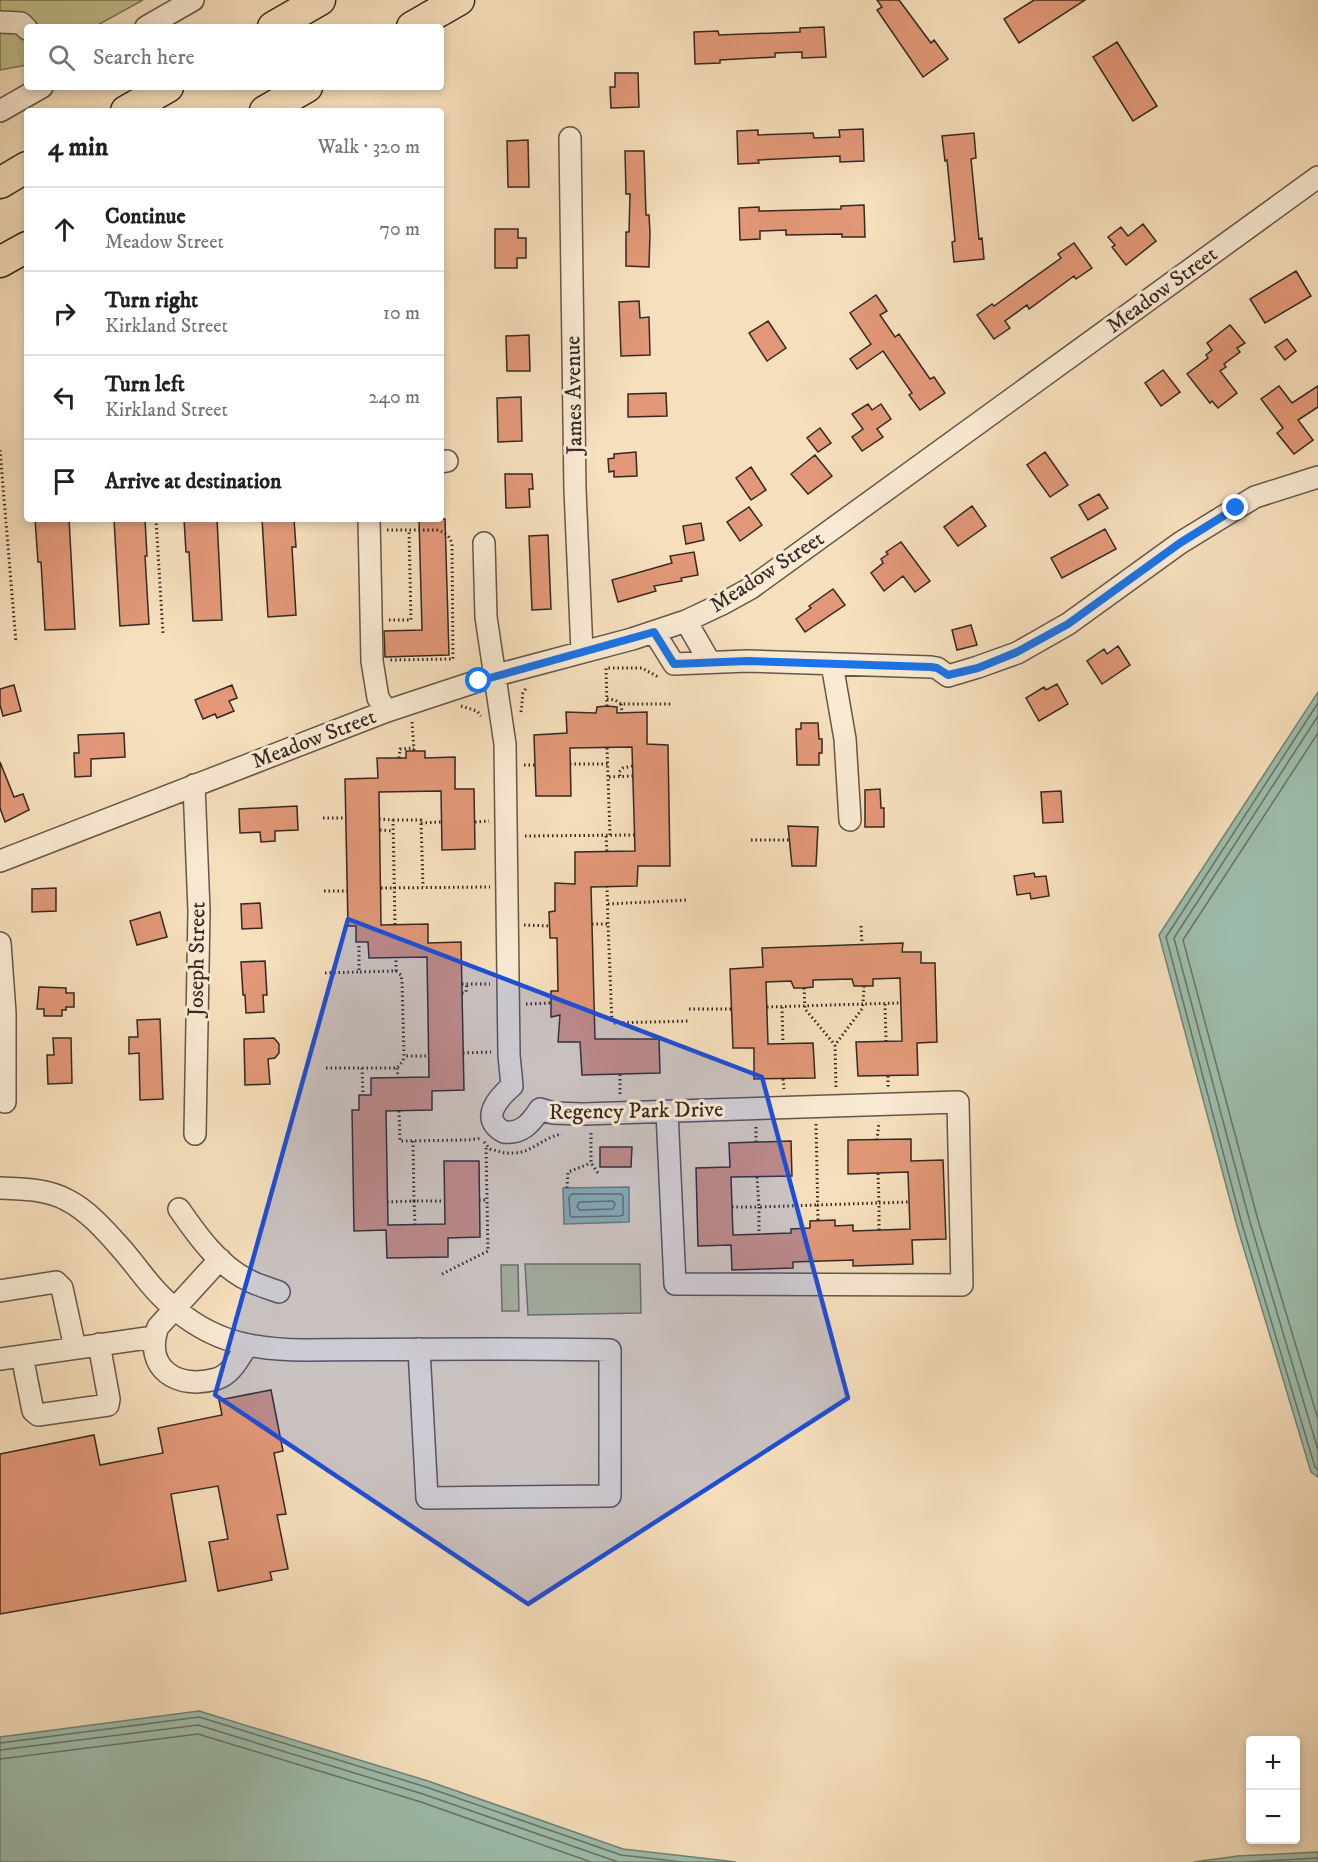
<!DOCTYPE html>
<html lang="en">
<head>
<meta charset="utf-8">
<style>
  body { margin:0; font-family:"IM FELL DW Pica",serif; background:#f2f2f2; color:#202124 }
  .controls { position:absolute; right:18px; bottom:18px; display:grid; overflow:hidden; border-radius:6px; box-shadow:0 3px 9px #0003 }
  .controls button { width:54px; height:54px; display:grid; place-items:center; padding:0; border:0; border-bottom:2px solid #e0e0e0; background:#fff; color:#202124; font:30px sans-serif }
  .stop { position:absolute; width:18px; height:18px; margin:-14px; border:4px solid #1a73e8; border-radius:50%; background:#fff }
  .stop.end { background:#1a73e8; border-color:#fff; box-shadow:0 2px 6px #0008 }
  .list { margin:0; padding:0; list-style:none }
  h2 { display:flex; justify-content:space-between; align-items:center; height:78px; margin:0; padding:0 24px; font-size:26px }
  h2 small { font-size:20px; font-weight:400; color:#757577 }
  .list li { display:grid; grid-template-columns:39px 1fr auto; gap:18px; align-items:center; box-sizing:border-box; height:84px; padding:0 24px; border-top:2px solid #e0e0e0 }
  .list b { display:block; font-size:22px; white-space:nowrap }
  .list p { margin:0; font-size:20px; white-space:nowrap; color:#757577 }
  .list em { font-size:20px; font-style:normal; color:#757577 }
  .icon { flex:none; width:33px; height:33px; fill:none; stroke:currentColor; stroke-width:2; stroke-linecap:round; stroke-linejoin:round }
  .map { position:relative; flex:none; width:1318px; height:1862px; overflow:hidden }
  .search { position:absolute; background:#fff; box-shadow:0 3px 9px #0003; left:24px; top:24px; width:420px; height:66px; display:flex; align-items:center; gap:15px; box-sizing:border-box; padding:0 21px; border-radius:6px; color:#757577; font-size:22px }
  .panel { position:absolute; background:#fff; box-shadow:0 3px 9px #0003; left:24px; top:108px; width:420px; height:414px; border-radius:6px }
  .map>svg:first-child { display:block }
</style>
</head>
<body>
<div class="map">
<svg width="1318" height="1862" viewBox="0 0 1318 1862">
  <rect width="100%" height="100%" fill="#f6dfbc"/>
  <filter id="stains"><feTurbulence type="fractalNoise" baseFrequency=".00333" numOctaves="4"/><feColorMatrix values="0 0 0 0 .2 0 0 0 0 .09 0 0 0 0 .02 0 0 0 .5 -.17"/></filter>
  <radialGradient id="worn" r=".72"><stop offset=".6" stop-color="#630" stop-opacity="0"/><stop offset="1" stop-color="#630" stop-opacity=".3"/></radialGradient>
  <path fill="#c2c08d" stroke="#7c7458" stroke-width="1.5" d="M0 0H143L94 27H27V65L0 70Z
    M525 1264H640L641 1313 528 1315Z
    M501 1265H518L519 1311H502Z"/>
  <path fill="#9dbdac" stroke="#738275" stroke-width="1.5" d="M1318 692V1477L1311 1472 1237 1226 1159 935Z
    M629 1187V1222L564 1224 563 1188Z
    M199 1711 428 1781 623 1849 736 1862H0V1737Z
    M1318 1852V1862H1194L1238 1856Z"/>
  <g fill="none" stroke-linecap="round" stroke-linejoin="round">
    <path stroke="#697368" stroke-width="1.5" d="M1318 703 1166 937 1242 1224 1315 1467 1318 1470
      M1318 716 1174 938 1250 1222 1318 1450
      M1318 733 1183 940 1258 1220 1318 1419
      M572 1194H621L623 1196V1215L620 1216 571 1217 570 1215 569 1197Z
      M613 1201 615 1204 613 1209 580 1210 577 1207 579 1202Z
      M0 1743 199 1717 426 1787 621 1855 682 1862
      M0 1750 198 1725 423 1794 618 1862
      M0 1759 198 1734 421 1802 591 1862
      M1245 1862 1318 1858"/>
  </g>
  <path fill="#e29878" stroke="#352923" stroke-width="1.5" d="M877 0H899L931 43 934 40 948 59 923 77 877 10 882 7Z
    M1034 0H1085L1019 43 1004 19Z
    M824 27 826 57 802 58V52L775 53V57L720 60V63L695 64 694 32 718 31 719 35 800 32V28Z
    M1117 42 1157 106 1133 121 1093 57Z
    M615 73H638L639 107 611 108 610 87H615Z
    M863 129 864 161 840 162V156L758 160 759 163 738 164 737 131 758 130V135L813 133 814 138 840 137 839 130Z
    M974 133 976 158 971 159 979 239 982 238 984 259 954 262 952 242 955 241 947 160 945 161 942 136Z
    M528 140 529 187H508L507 141Z
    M625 151H644L646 215H649L650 233 649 267 626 266V232H629L630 194H626Z
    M864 205 865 237H842V234L786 235V230L760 231V239L740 240 739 208 759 207V211L841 209V206Z
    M1143 224 1156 241 1126 265 1112 247 1115 245 1108 237 1121 227 1128 236Z
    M495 229H518V238H526V258H517V268H495Z
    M1074 243 1092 268 1076 279 1074 276 1029 309 1027 305 1005 321 1010 328 994 339 977 315 992 304 994 306 1061 258 1058 254Z
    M1296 271 1311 296 1265 323 1250 299Z
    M876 295 887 311 880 315 895 337 899 334 930 379 934 377 945 393 920 410 909 395 912 393 883 351 857 369 850 359 871 344 850 313Z
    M639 301 640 318 649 317 650 355 621 356 619 302Z
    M768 321 786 348 767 361 749 333Z
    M1230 325 1245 343 1237 348 1240 352 1224 364 1226 367 1220 371 1237 393 1218 408 1212 401 1210 403 1187 374 1208 358 1206 355 1212 350 1207 343Z
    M529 335 530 371H507L506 336Z
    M1287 339 1296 351 1285 360 1275 347Z
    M1163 370 1180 392 1161 406 1145 383Z
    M1279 386 1292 403 1318 386V407L1298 420 1313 440 1294 454 1277 433 1283 428 1261 399Z
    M666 393 667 416 628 417V394Z
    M521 397 522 441 498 442 497 398Z
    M868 404 872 410 881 404 891 419 877 429 883 437 862 451 852 437 863 429 852 414Z
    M820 428 831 443 818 452 807 438Z
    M636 452 637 476 614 477V471L609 472 608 459 614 458V454Z
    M1045 452 1068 485 1050 497 1027 465Z
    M815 455 832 476 808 494 791 474Z
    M751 467 766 490 751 500 736 478Z
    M505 474H532L533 489H529L530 507 506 508Z
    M1099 494 1108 508 1088 520 1079 505Z
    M972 506 986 526 958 546 944 527Z
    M749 507 762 525 740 541 727 522Z
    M35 519H69L75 629 45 630 41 562H38Z
    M114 519H145L147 556H145L149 624 120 626Z
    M184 519H217L222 620 193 621 189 552H186Z
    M262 519H294L296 547H292L296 615 268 617Z
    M419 519H445L449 655 385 657 384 631 422 630Z
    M701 523 704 540 686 544 683 526Z
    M1105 529 1116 549 1062 578 1051 558Z
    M548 535 551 609 532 610 529 536Z
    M901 542 930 581 915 592 903 576 884 591 871 573 883 563 881 559 888 554 886 552Z
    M694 552 698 575 681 578 682 581 654 586 656 591 618 602 612 580 672 563 670 556Z
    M833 589 845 605 805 632 796 619 811 608 809 606Z
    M971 625 977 645 957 650 952 630Z
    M1118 646 1130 665 1102 684 1087 661 1104 649 1107 654Z
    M1057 684 1068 704 1039 721 1026 698 1044 687 1046 690Z
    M14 685 21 711 3 716 0 705V689Z
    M232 685 237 698 229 701 234 711 217 718 215 714 203 719 195 700Z
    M607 706 617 707V713L647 712V744L668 745 670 866H638L637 886 591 887 595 1039H659L660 1073 582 1075 580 1042H558L560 1015 551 1017V991H558L557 938H550L549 912 555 911V883L575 884V852L635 851 632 747 570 748 571 796H536L534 735 567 733 566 712 596 713 597 707Z
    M801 723H818L819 739H822V753H819V765H797L796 729H801Z
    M124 733 125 757 91 759V776L75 777 74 753H79L78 735Z
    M406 751H425V758L455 757V789H474L475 849 442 850 441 791 379 792 381 925 428 924V943L461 942 464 1090 432 1091V1110L386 1111 388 1225 445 1224 444 1161H479L480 1237 448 1238V1257L387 1258 386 1230 354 1231 352 1110H359V1095H371V1078L429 1077 427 957 369 958 368 942H356V926H348L345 779 378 778 377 758H406Z
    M0 762 14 797 23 794 29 810 5 822 0 808Z
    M880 789 881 808H884V827H865V790Z
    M1061 791 1063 822 1043 823 1041 792Z
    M297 806 298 830 275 831V841L261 842 260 832 240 833 239 809Z
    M788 826 818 827 816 866H792Z
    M1034 873 1035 877 1046 876 1049 896 1031 899 1030 893 1017 895 1014 876Z
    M56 888V911L32 912V889Z
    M260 903 262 928 242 929 241 904Z
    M160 912 167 937 137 945 130 921Z
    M903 943 902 952H921V963H935L937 1042 917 1043 918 1075 858 1076 856 1042 902 1041 900 978 873 979V986H854L852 979 813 980V987L804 988H794L791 981 766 982 768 1044 813 1043 815 1078 754 1079V1048H733L730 969 763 967 762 948Z
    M265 961 267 995H263L264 1012 246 1013 245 995H243L241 962Z
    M39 987 66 988V993H74V1007H66V1010H62V1016H44V1009H37Z
    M160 1019 163 1099 140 1100 139 1053 129 1054V1037H138L137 1020Z
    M53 1038H71L72 1083 48 1084 47 1055H54Z
    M274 1038 279 1044V1053L275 1058 268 1059 270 1084 245 1085 244 1039Z
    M911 1139V1161L943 1160 946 1239 912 1240 913 1264 853 1266V1260L793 1262V1268L732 1270 731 1245 698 1246 696 1168 730 1167 729 1143 791 1141 792 1176 731 1177 733 1235 791 1233V1229L810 1228V1221L835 1220V1226L853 1225V1231L910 1229 908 1172 848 1174V1140Z
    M600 1147H632L631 1167H600Z
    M271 1390 283 1451 274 1453 286 1514 277 1515 288 1569 270 1572 272 1580 218 1591 209 1542 228 1539 218 1486 171 1494 186 1581 0 1614V1454L94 1435 100 1465 163 1453 158 1428 222 1415 219 1400Z"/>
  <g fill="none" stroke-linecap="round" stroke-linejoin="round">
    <g stroke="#655649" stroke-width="24">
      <path id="minor" d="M0 22 21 23 27 29
        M146 27 193 0
        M0 111 42 87
        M570 138 575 490 582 652
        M441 462 447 461
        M369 519 372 661 378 698 387 711
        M484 543 486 617 505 744 509 1055 512 1086C498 1098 479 1119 504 1132 522 1134 531 1123 540 1109L553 1113 583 1114 958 1102 962 1285 675 1284 667 1112
        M686 621 709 661
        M654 632 674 664 747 661 931 667 937 668 948 676 978 667 1017 653 1068 624 1180 543 1255 497 1318 477
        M832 664 845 739 850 820
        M194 785 199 911 195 1134
        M0 861 387 711 493 676 632 639 686 621 722 604 751 588 1318 177
        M0 943 5 1013V1102
        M0 1188C22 1189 47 1189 67 1200 87 1210 104 1229 119 1246 133 1261 145 1280 160 1295 203 1339 246 1350 305 1350 407 1349 508 1348 610 1350V1496L427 1498 419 1349
        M179 1209C197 1235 219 1266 248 1280 257 1285 268 1288 279 1292
        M220 1259 158 1327C143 1369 178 1390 216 1379 231 1375 239 1358 247 1346
        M0 1291 56 1282 62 1288 75 1348
        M22 1356 33 1411 38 1415 108 1405 109 1399 99 1344
        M0 1359 154 1337"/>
    </g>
    <g stroke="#352923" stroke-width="33">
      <path id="highway" d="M273 27 320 0
        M412 27 459 0
        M126 111 168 87
        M265 111 307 87
        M0 183 27 167
        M0 262 27 247"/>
    </g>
    <path stroke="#352923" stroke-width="3" stroke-dasharray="1.5 3" stroke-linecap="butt" d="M0 450 16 643
      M441 490H442
      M156 519 163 634
      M387 530H437C445 532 451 537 452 545L453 659 390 660
      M389 620H411L409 530
      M607 699 615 700 621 704H673
      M621 704 622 713
      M461 706 477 711 481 716
      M607 706 606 668H642L660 678
      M521 712 523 693 527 687
      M412 722 414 751
      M607 748 610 835
      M399 758 400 749 414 748
      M570 764H608
      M524 765H535
      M620 776 619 772 623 768 633 766
      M609 777 633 776
      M323 818H346
      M379 819 393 820 395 925
      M393 820H421L423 887
      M475 822 489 821
      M421 823 441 822
      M380 830 393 831
      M525 836 634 835
      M606 836 607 852
      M751 840H789
      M607 886 608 924
      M381 888 490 887
      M324 891H347
      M608 904 688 900
      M592 924H608L612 1023 689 1021
      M524 925 550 926
      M861 926 862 944
      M359 946V972L396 971V958
      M396 971 401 975 402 981 404 1056H429
      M325 973 359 972
      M462 984H490
      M804 988 805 1009 835 1045
      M462 993 466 992 467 984
      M526 1004 551 1003
      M885 1004 886 1041
      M767 1007 863 1004 864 986
      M782 1007 783 1044
      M689 1009H732
      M463 1053 491 1052
      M326 1068H397L403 1061 404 1056
      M362 1068 363 1095
      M397 1068 398 1077
      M888 1076V1087
      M783 1079 784 1089
      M836 1087 835 1045 862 1009 863 1004 901 1003
      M620 1094V1074
      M399 1111 400 1141 468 1140 482 1138
      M816 1124 818 1220
      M756 1127V1143
      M591 1133V1163L598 1173
      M877 1140 879 1122
      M413 1141 414 1201H444
      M484 1142 490 1149C498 1151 505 1154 513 1153 532 1153 543 1137 562 1134
      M757 1177 759 1207 817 1205
      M567 1188 568 1172 591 1163
      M479 1200H487
      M387 1202 414 1201 415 1224
      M817 1205 879 1203 878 1173
      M732 1207H759V1235
      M879 1230V1203L909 1202
      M442 1274 488 1251 486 1147"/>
    <use href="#minor" stroke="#f9ead3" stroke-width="21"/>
    <use href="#highway" stroke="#f6dfbc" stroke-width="30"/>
  </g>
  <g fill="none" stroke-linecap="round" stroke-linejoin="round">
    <path stroke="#1a73e8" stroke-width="8" d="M479 681 654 632 674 664 747 661 931 667 937 668 948 675 978 668 1017 652 1068 624 1180 543 1236 508"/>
  </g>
  <path fill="#1d4ed8" fill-opacity="0.2" stroke="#1d4ed8" stroke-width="4.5" stroke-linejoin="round" d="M348 919 762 1077 848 1398 528 1604 215 1395Z"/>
  <g text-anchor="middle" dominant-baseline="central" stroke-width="6" stroke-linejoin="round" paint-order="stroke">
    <g font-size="22" fill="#352923" stroke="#f9ead3">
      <text transform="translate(1162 290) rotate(-36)">Meadow Street</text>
      <text transform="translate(574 395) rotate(-91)">James Avenue</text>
      <text transform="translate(767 572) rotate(-33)">Meadow Street</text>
      <text transform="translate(314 739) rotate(-21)">Meadow Street</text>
      <text transform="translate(197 959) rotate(-89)">Joseph Street</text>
      <text transform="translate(636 1111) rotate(-1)">Regency Park Drive</text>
    </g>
  </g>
  <rect width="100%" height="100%" filter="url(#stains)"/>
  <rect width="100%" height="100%" fill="url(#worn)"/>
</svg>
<div class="controls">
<button>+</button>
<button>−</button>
</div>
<div class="stop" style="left:479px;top:681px"></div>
<div class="stop end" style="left:1236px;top:508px"></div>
<div class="search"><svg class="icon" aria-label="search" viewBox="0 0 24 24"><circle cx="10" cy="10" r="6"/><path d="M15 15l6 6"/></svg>Search here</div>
<section class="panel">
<h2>4 min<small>Walk · 320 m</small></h2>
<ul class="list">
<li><svg class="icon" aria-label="ahead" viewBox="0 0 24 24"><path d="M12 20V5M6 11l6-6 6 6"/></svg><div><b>Continue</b><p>Meadow Street</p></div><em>70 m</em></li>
<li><svg class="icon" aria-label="right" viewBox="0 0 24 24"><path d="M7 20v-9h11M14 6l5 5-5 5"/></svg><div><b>Turn right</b><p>Kirkland Street</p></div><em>10 m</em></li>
<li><svg class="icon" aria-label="left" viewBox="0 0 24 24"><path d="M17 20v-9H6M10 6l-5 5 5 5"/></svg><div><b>Turn left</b><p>Kirkland Street</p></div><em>240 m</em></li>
<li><svg class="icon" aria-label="arrive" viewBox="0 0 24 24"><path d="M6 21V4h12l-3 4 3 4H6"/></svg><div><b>Arrive at destination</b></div></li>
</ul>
</section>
</div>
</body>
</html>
